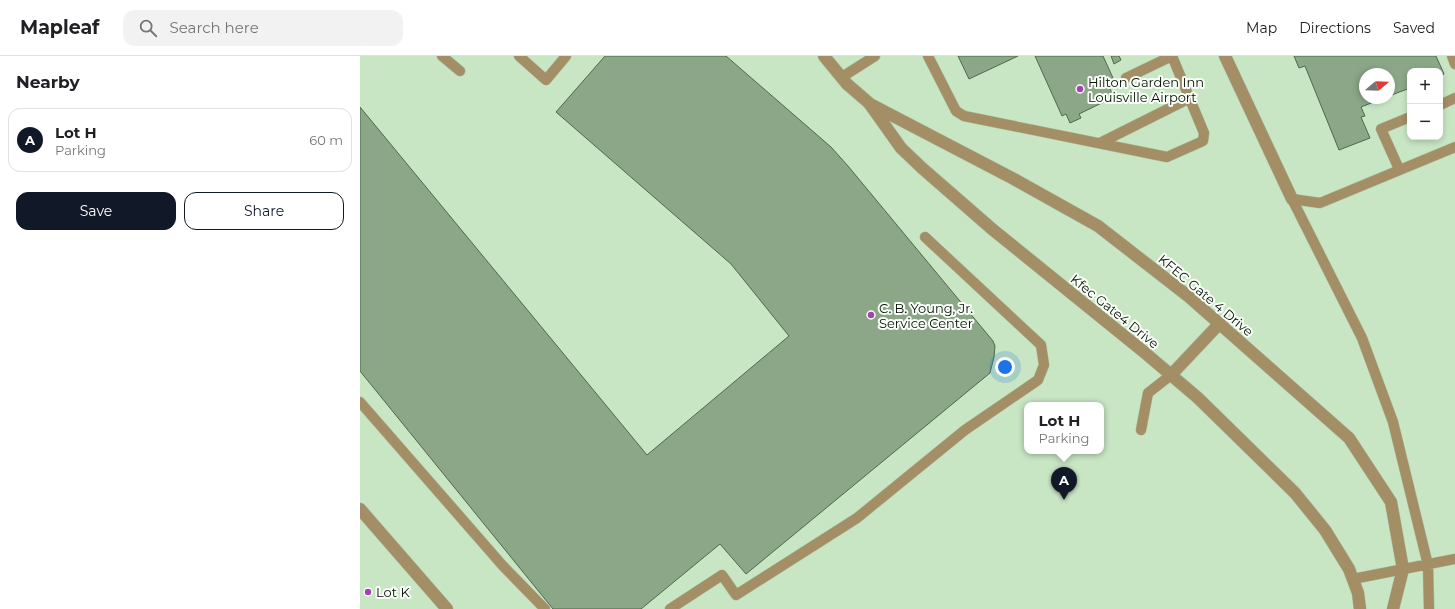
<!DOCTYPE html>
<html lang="en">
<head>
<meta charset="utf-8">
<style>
  body { margin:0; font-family:Montserrat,sans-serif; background:#f2f2f2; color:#202124 }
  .controls { position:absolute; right:12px; top:12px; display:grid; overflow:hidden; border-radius:8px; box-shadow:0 2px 6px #0003 }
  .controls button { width:36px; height:36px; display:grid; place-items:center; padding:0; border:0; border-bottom:1px solid #e0e0e0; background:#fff; color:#202124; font:20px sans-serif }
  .compass { position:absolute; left:999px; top:12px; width:36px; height:36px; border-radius:50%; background:#fff; box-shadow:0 2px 6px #0003; rotate:71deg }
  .you { position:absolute; left:645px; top:311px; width:14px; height:14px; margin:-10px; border:3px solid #fff; border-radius:50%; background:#1a73e8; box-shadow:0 0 0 6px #1a73e833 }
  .badge { display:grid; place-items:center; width:26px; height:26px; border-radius:50%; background:#111827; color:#fff; font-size:13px; font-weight:700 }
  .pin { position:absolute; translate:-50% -33px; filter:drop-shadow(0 1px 2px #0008) }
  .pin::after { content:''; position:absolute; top:21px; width:14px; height:12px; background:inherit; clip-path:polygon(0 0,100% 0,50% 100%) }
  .popup { position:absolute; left:664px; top:346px; width:80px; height:52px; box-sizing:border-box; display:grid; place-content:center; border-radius:8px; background:#fff; filter:drop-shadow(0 1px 3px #0005); font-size:13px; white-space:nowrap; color:#757577 }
  .popup b { font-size:15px; color:#202124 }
  .popup::after { content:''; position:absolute; left:50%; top:100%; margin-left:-8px; border:8px solid transparent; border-top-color:#fff }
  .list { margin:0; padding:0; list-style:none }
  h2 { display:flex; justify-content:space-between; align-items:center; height:52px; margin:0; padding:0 16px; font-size:17px }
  h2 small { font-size:13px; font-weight:400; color:#757577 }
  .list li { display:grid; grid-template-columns:26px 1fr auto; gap:12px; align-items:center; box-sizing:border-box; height:64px; margin:0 8px 8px; padding:0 8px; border:1px solid #e0e0e0; border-radius:12px }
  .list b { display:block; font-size:15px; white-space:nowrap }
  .list p { margin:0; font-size:13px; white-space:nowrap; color:#757577 }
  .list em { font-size:13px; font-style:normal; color:#757577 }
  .actions { display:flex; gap:8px; padding:12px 16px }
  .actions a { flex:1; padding:9px 0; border:1px solid #111827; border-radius:12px; text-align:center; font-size:14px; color:#111827 }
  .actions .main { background:#111827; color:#fff }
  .icon { flex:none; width:22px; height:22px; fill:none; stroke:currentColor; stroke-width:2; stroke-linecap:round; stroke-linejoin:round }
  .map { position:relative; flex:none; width:1095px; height:553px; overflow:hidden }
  header { display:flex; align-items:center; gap:24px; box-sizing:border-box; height:56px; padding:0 20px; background:#fff; border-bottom:1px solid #e0e0e0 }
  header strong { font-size:19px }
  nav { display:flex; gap:22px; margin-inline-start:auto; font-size:14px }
  .search { width:280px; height:36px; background:#f2f2f2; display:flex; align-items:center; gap:10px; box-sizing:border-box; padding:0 14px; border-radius:12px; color:#757577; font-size:15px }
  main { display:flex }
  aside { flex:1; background:#fff }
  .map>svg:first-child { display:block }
</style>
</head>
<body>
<header>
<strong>Mapleaf</strong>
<div class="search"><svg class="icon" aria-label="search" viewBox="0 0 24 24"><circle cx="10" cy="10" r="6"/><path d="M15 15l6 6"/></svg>Search here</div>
<nav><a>Map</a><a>Directions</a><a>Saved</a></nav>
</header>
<main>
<aside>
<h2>Nearby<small></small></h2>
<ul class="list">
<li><span class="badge">A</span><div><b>Lot H</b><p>Parking</p></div><em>60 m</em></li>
</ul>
<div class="actions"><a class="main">Save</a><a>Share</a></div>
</aside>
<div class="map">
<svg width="1095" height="553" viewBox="0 0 1095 553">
  <rect width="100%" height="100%" fill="#c8e5c4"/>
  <path fill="#8ba788" stroke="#4f684c" d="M245 0H366L471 91 488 110 633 285 635 290 634 301 630 317 386 518 360 488 281 553H193L0 315V51L287 399 429 280 371 208 196 56Z
    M598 0H658L609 23Z
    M675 0H743L753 22 746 25 754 41 719 58 721 62 710 67 706 58 702 60Z
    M751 0H759L761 4 754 8Z
    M934 0H1076L1084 18 1080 20V15H1050V32L1029 40V18H1005V42H1024L1001 51 1005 60 1001 61 1010 82 979 94 945 10 939 12Z"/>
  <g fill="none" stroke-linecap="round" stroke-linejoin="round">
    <g stroke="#a9c3a5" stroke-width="11">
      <path id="lane" d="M82 0 100 15
        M159 0 186 24 206 0
        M568 0 596 55 604 60 807 101 843 85 844 77 812 0
        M1092 0 1095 8
        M482 21 515 0
        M766 22 812 0
        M1080 49 1095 42
        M740 87 830 42
        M1039 113 1021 73 1050 61
        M932 143 1002 282 1033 366 1068 509 1069 553
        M932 143 960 147 1095 91
        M0 346 143 510 185 553
        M781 374 788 337 811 319
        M993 523 1095 503
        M310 553 362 519 376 539 497 462 605 374 678 324 684 309 681 289 565 181"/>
    </g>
    <g stroke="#a9c3a5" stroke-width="13">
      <path id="street" d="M464 0 487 28 509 47 541 92 562 112 632 173 784 296 838 342 935 437 965 474 989 513 998 537 1000 553
        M865 0 932 143
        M512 49 652 122 738 170 828 240 989 382 1031 446 1043 513 1033 553
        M811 319 860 267
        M0 453 87 553"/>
    </g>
    <use href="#lane" stroke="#a48e65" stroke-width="10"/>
    <use href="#street" stroke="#a48e65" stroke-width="12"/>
  </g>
  <g fill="#a145af" stroke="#f9fff8" stroke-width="1.5">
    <circle cx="720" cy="33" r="4"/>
    <circle cx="511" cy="259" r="4"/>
    <circle cx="8" cy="536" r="4"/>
  </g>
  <g text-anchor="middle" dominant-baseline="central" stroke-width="4" stroke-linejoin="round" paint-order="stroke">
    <g font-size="13" fill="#060f05" stroke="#f9fff8" text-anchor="start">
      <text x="728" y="26">Hilton Garden Inn<tspan x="728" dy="15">Louisville Airport</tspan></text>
      <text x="519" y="252">C. B. Young, Jr.<tspan x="519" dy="15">Service Center</tspan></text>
      <text x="16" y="536">Lot K</text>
    </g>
    <g font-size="13" fill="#060f05" stroke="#f9fff8">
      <text transform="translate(846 239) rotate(40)">KFEC Gate 4 Drive</text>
      <text transform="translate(755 255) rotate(39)">Kfec Gate4 Drive</text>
    </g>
  </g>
</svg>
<div class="controls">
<button>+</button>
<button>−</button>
</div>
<svg class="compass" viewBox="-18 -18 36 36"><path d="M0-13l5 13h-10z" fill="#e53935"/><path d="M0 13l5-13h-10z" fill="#757577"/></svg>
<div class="you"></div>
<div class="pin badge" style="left:704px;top:444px">A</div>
<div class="popup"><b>Lot H</b>Parking</div>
</div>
</main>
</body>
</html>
